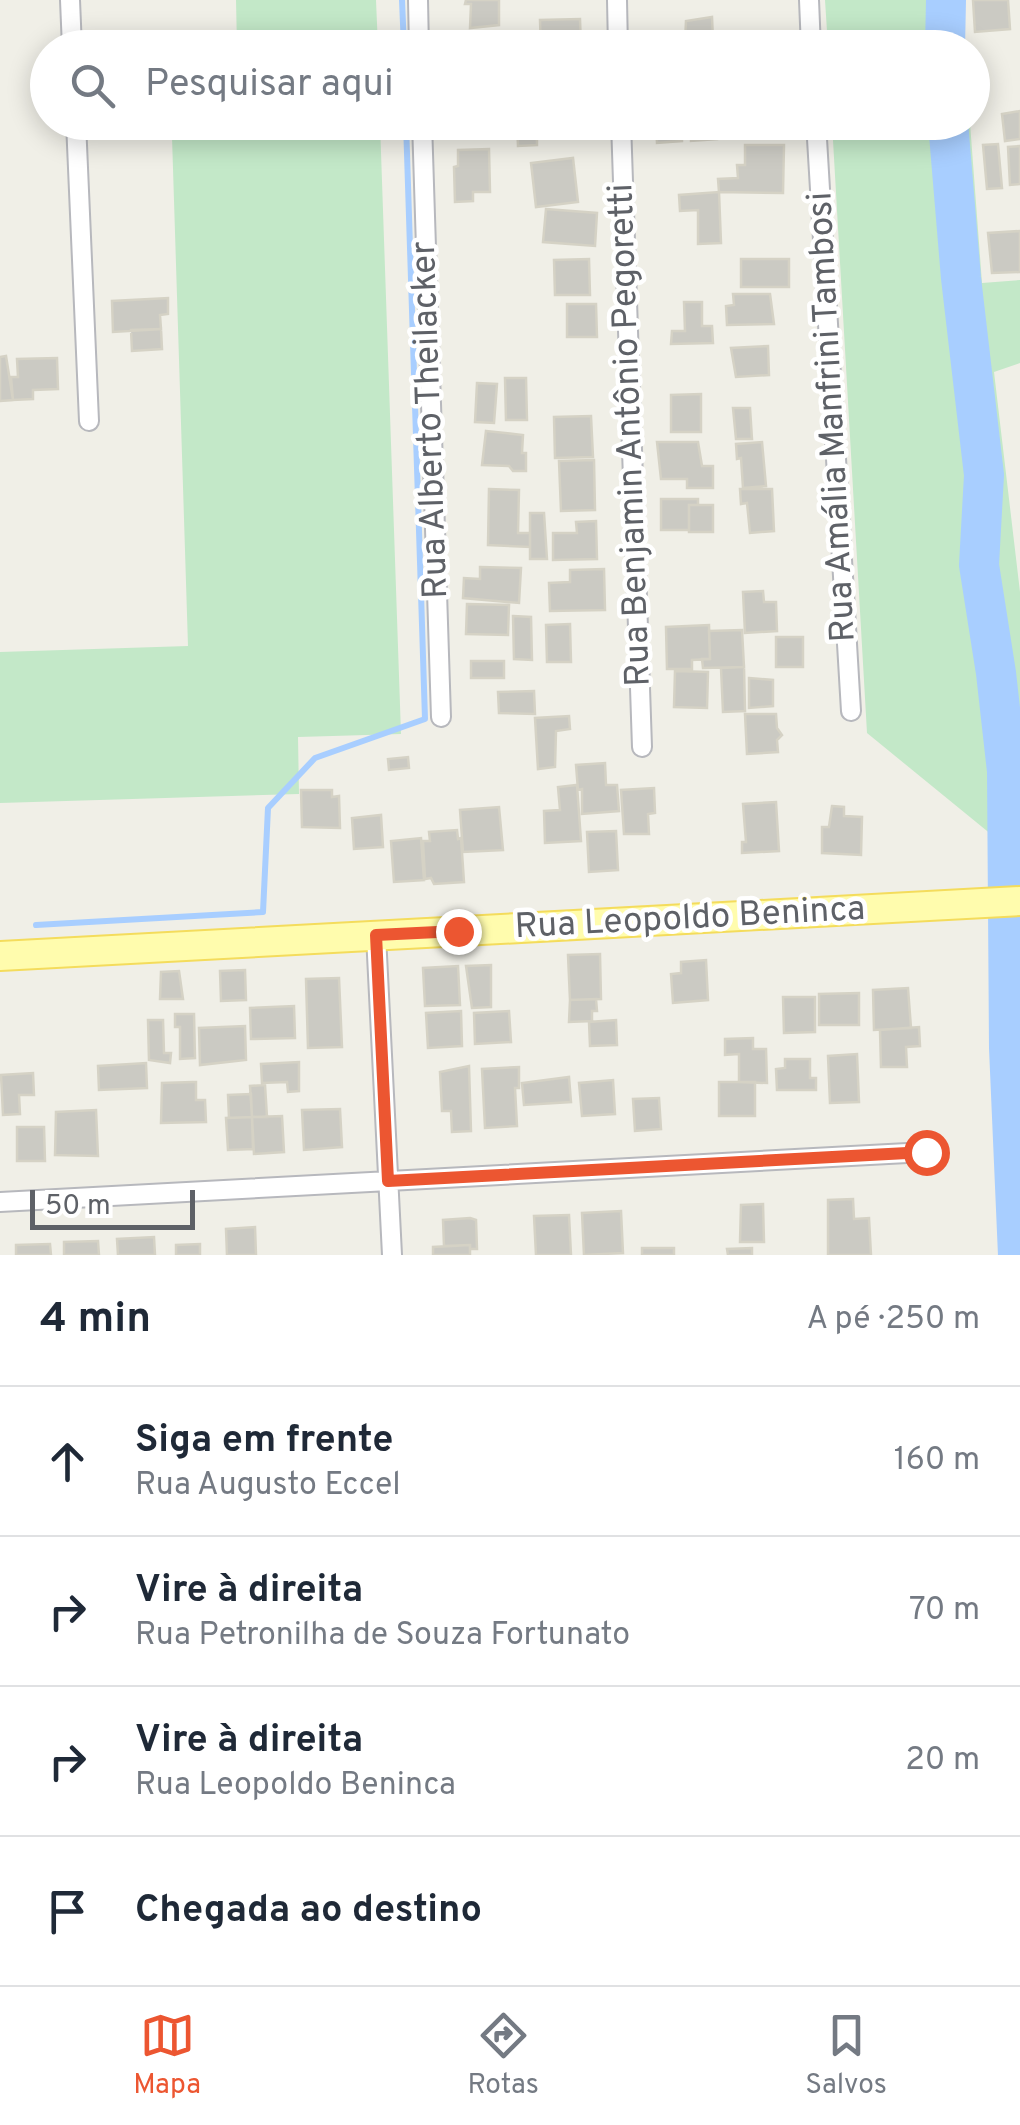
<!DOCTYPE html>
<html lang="pt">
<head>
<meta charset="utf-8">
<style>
  body { margin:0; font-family:Overpass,sans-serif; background:#f2f2f3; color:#1f2937 }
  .scale { position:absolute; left:30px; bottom:25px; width:165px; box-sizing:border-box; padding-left:10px; border:5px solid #5e6167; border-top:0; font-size:28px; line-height:35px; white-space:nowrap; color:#5e6167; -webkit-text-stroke:8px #fff; paint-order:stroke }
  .stop { position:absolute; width:30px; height:30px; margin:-22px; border:8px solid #ec5631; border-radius:50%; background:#fff }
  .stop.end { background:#ec5631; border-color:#fff; box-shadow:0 2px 10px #0008 }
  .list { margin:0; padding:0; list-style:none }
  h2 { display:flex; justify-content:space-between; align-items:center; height:130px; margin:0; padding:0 40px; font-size:42px }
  h2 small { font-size:32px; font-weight:400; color:#747a83 }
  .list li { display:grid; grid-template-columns:65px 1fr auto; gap:30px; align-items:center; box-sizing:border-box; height:150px; padding:0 40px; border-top:2px solid #e0e1e3 }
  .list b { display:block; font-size:38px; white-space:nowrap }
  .list p { margin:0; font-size:32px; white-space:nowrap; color:#747a83 }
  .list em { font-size:32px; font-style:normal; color:#747a83 }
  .icon { flex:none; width:55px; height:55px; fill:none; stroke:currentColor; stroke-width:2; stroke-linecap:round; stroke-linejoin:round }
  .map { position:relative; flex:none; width:1020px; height:1255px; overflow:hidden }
  .search { position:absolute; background:#fff; box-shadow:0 5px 25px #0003; left:30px; right:30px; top:30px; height:110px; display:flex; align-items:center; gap:25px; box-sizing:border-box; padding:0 35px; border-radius:55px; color:#747a83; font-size:38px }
  .sheet { height:730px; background:#fff }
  nav { display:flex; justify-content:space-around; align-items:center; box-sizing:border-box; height:140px; border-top:2px solid #e0e1e3; background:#fff; font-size:28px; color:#747a83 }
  nav a { display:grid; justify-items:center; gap:5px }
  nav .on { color:#ec5631 }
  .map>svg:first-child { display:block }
</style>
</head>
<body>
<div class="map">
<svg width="1020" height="1255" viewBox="0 0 1020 1255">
  <rect width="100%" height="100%" fill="#f0efe7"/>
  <path fill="#c3e8c8" d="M236 0H376L378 47H237Z
    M825 0H960L964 47H828Z
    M239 123H380L401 734 298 737 299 794 0 803V652L188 646 172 137 239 136Z
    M832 123H970L982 283 1020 280V363L994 372 1020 592V858L867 733Z"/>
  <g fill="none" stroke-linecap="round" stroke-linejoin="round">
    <path stroke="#a8ceff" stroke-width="6" d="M402 0 404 48
      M36 925 263 912 268 808 315 758 425 719 406 122"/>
    <path stroke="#a8ceff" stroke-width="40" d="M945 48 946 0
      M948 122 961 278 984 475 979 565 996 673 1007 771 1009 1048 1018 1255"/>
  </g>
  <path fill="#cbcac3" stroke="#d5d2c5" stroke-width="2.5" d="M466 0H499V25L470 28 471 4H465Z
    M973 0H1008L1010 29 975 32Z
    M712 17 713 40 685 42 686 21Z
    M580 19 581 48H541L540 20Z
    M782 35 783 48H724L723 38Z
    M1020 111V139L1005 141 1002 114Z
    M496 122H517V131L495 130Z
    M517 122H537V145L518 146Z
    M656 122H691V134H682V141L657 143Z
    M691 122H716L717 139 691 141Z
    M727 122H786L787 128 728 130Z
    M998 144 1002 188 987 189 983 145Z
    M745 145H784L783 193 719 192 718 179 738 178 737 165H745Z
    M1020 146V184L1010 185 1008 147Z
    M489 149 490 192H473V201L455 202 454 167 458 166V150Z
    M573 158 578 202 536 207 531 163Z
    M719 192 721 243 698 244V210L680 211 679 195Z
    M546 209 597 213 595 246 543 242Z
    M1020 231V272L992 273 988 233Z
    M589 259 590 295H555L554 260Z
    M741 259H789V287H741Z
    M733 294H770L774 324 727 325 726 306 734 305Z
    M168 298V314L160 315 161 329 113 332 112 301Z
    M684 302H702V326H712L713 343 671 344 672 331H685Z
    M567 304H596L597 337H567Z
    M161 329 162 349 132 351 131 330Z
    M768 346 769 375 736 377 731 348Z
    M6 356 13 400 0 401V357Z
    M57 358 58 389 33 390V399L13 400 11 377H18L17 359Z
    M505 378H526L527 420H506Z
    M477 383 497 384 494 423 475 422Z
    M701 394V432H671V395Z
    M733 408H750L752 439H736Z
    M591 416 593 457 555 458 554 417Z
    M486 431 523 435 522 453H526V471H513L509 466 482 465Z
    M657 442H698L702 466H713V488H687V479H661Z
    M762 442 766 486 743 488 741 458 737 459 736 444Z
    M594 460 595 510 561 511 559 461Z
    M489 489 519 490 518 533H530V547L488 545Z
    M740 489H772L774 531 750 533 747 503 741 504Z
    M661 499H698V505H689V530H661Z
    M689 505H713V532H689Z
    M530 513H544L547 559H530Z
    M596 521 597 559 553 560V533H577L576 522Z
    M480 567 521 568 519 603 463 598 464 578 480 579Z
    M604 569 605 610 550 611 549 583 570 582V570Z
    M763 591 764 602H776L777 631 745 633 743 592Z
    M467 604 509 605 508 635 466 634Z
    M513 616 531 617 532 660 514 659Z
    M570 624 571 662H547L546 625Z
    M709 625 710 659 692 660V669H667L666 627Z
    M742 630 744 667 703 668 702 659H710L709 631Z
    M776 637H803V667H776Z
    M471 661H504V678H471Z
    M744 667 745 711 723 712 721 668Z
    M675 671 708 672 707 708 674 707Z
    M749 678 773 680V706L749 708Z
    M534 691 535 714 499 713 498 692Z
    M745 714H776L777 728 782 735 777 740 778 752 747 754Z
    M569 716 570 729 556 731 555 767 538 769 535 718Z
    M408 757 409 768 389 770 388 759Z
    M605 763 606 785H617L619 811 582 814V789L578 790 576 765Z
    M577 785 581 841 545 843 544 811 560 810 558 787Z
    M654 788 655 813 648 814 649 834H624L621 790Z
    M301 790H332V797L339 796 340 828 302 827Z
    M776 802 779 851 742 853V842H746L743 804Z
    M832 806 844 807V816L862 817 861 855 822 853V827H829Z
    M499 807 503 850 463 852 460 810Z
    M381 815 383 847 354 849 352 818Z
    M457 830 458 839 461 838 464 882 434 884 431 878 425 879 423 841H430L429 832Z
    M616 831 618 870 589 872 587 832Z
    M421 838 424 880 394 882 391 841Z
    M600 954 601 999 570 1000 568 955Z
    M706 960 708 1000 673 1003 671 974 681 973V962Z
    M491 965V1007L472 1008 466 966Z
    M458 966 460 1005 425 1006 423 968Z
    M245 970 246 1000 221 1001 220 971Z
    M179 971 183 999H160L161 972Z
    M339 978 342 1047 308 1048 306 979Z
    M908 988 911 1028 874 1030 873 990Z
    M859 993V1025H819V994Z
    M783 997H815V1032L784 1033Z
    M596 999 597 1011H592V1021L569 1022 570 1000Z
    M294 1006 295 1038 251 1039 250 1008Z
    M461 1011 462 1046 428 1048 426 1013Z
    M509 1011 511 1042 475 1044 474 1013Z
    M175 1014H194L195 1058 180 1059V1027H175Z
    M148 1020H163L164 1053H171L170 1063 149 1060Z
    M616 1020 617 1045 590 1046 589 1022Z
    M245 1026 246 1060 200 1065 199 1028Z
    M919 1027 920 1046 906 1047 907 1067H881L880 1030Z
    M753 1038V1049H766L767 1083 739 1082V1054L725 1055V1039Z
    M857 1054 859 1102 830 1103 828 1056Z
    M785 1059H810V1078H816V1090H777L776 1069 785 1068Z
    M299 1062V1091L288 1092 287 1082 262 1083 261 1064Z
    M146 1063 147 1088 99 1090 98 1066Z
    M469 1066 471 1131 452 1132 451 1111H442L440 1072Z
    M519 1067V1088H515L517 1126 485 1128 482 1069Z
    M33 1073 34 1095H19L20 1114 3 1115 1 1075Z
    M569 1077 571 1102 524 1105 522 1083Z
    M613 1080 615 1114 582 1116 579 1083Z
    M193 1082H196V1100H205L206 1122 161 1123 162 1083Z
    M719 1082H755V1116H719Z
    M265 1085 267 1117H252L250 1086Z
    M251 1094 252 1117 229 1118 228 1095Z
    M659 1098 661 1129 635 1131 633 1099Z
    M340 1109 342 1147 304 1150 302 1110Z
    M96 1110 98 1156 55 1155 56 1112Z
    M282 1116 284 1152 254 1154 252 1117Z
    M252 1117 253 1149 228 1150 226 1118Z
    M17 1127H44L45 1161H17Z
    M853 1199 854 1219 869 1218 871 1255H828V1200Z
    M763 1204 764 1242H740L741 1205Z
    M621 1211 623 1253 584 1255 582 1213Z
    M569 1215 571 1255H536L534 1216Z
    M470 1218 476 1220 477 1249H470V1245L444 1246 443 1220Z
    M255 1227 256 1255H227L226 1229Z
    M154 1237 155 1255H118L117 1239Z
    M98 1241 99 1255H64V1242Z
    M50 1244 51 1255H16V1245Z
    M200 1244V1255H176V1245Z
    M470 1245V1255H433V1247Z
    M642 1248H674V1255H642Z
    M752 1248V1255H728L727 1249Z"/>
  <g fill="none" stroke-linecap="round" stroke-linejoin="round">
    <g stroke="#b7b8bd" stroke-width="22">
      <path id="minor" d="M70 0 72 48
        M418 0 419 48
        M617 0 618 48
        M809 0 811 48
        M76 122 89 421
        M422 122 441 717
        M621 122 642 747
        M816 122 851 711
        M376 935 392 1255
        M0 1202 926 1152"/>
    </g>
    <g stroke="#f4dc5c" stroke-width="32">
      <path id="primary" d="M0 956 1020 901"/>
    </g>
    <use href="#minor" stroke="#fff" stroke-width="18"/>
    <use href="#primary" stroke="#fffcad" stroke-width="28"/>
  </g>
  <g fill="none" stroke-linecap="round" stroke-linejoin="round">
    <path stroke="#ec5631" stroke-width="12" d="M458 931 376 935 388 1181 926 1152"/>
  </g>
  <g text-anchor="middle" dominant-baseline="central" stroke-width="9" stroke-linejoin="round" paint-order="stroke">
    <g font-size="35" fill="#5e6167" stroke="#fff">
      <text transform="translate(833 417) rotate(-93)">Rua Amália Manfrini Tambosi</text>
      <text transform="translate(431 420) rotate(-92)">Rua Alberto Theilacker</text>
      <text transform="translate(631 435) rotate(-92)">Rua Benjamin Antônio Pegoretti</text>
      <text transform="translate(690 919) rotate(-3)">Rua Leopoldo Beninca</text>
    </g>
  </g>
</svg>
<div class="scale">50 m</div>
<div class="stop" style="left:926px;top:1152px"></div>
<div class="stop end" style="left:458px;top:931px"></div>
<div class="search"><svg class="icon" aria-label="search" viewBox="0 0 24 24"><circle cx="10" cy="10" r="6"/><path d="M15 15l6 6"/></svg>Pesquisar aqui</div>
</div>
<section class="sheet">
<h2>4 min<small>A pé · 250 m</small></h2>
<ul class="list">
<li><svg class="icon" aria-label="ahead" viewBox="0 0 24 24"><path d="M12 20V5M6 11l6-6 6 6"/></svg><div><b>Siga em frente</b><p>Rua Augusto Eccel</p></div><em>160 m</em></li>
<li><svg class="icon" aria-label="right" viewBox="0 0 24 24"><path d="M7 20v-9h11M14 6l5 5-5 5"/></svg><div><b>Vire à direita</b><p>Rua Petronilha de Souza Fortunato</p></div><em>70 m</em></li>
<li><svg class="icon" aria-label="right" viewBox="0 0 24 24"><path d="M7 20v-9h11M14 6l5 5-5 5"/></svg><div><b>Vire à direita</b><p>Rua Leopoldo Beninca</p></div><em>20 m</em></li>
<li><svg class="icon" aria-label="arrive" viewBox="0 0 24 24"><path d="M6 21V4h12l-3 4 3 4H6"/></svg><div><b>Chegada ao destino</b></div></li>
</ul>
</section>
<nav>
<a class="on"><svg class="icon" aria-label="map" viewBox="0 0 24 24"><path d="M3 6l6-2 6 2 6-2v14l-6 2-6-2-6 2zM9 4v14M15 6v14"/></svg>Mapa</a>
<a><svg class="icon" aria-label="directions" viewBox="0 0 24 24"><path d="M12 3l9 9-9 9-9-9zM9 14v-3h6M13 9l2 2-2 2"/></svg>Rotas</a>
<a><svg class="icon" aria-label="saved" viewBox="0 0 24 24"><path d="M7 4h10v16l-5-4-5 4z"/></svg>Salvos</a>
</nav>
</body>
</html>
